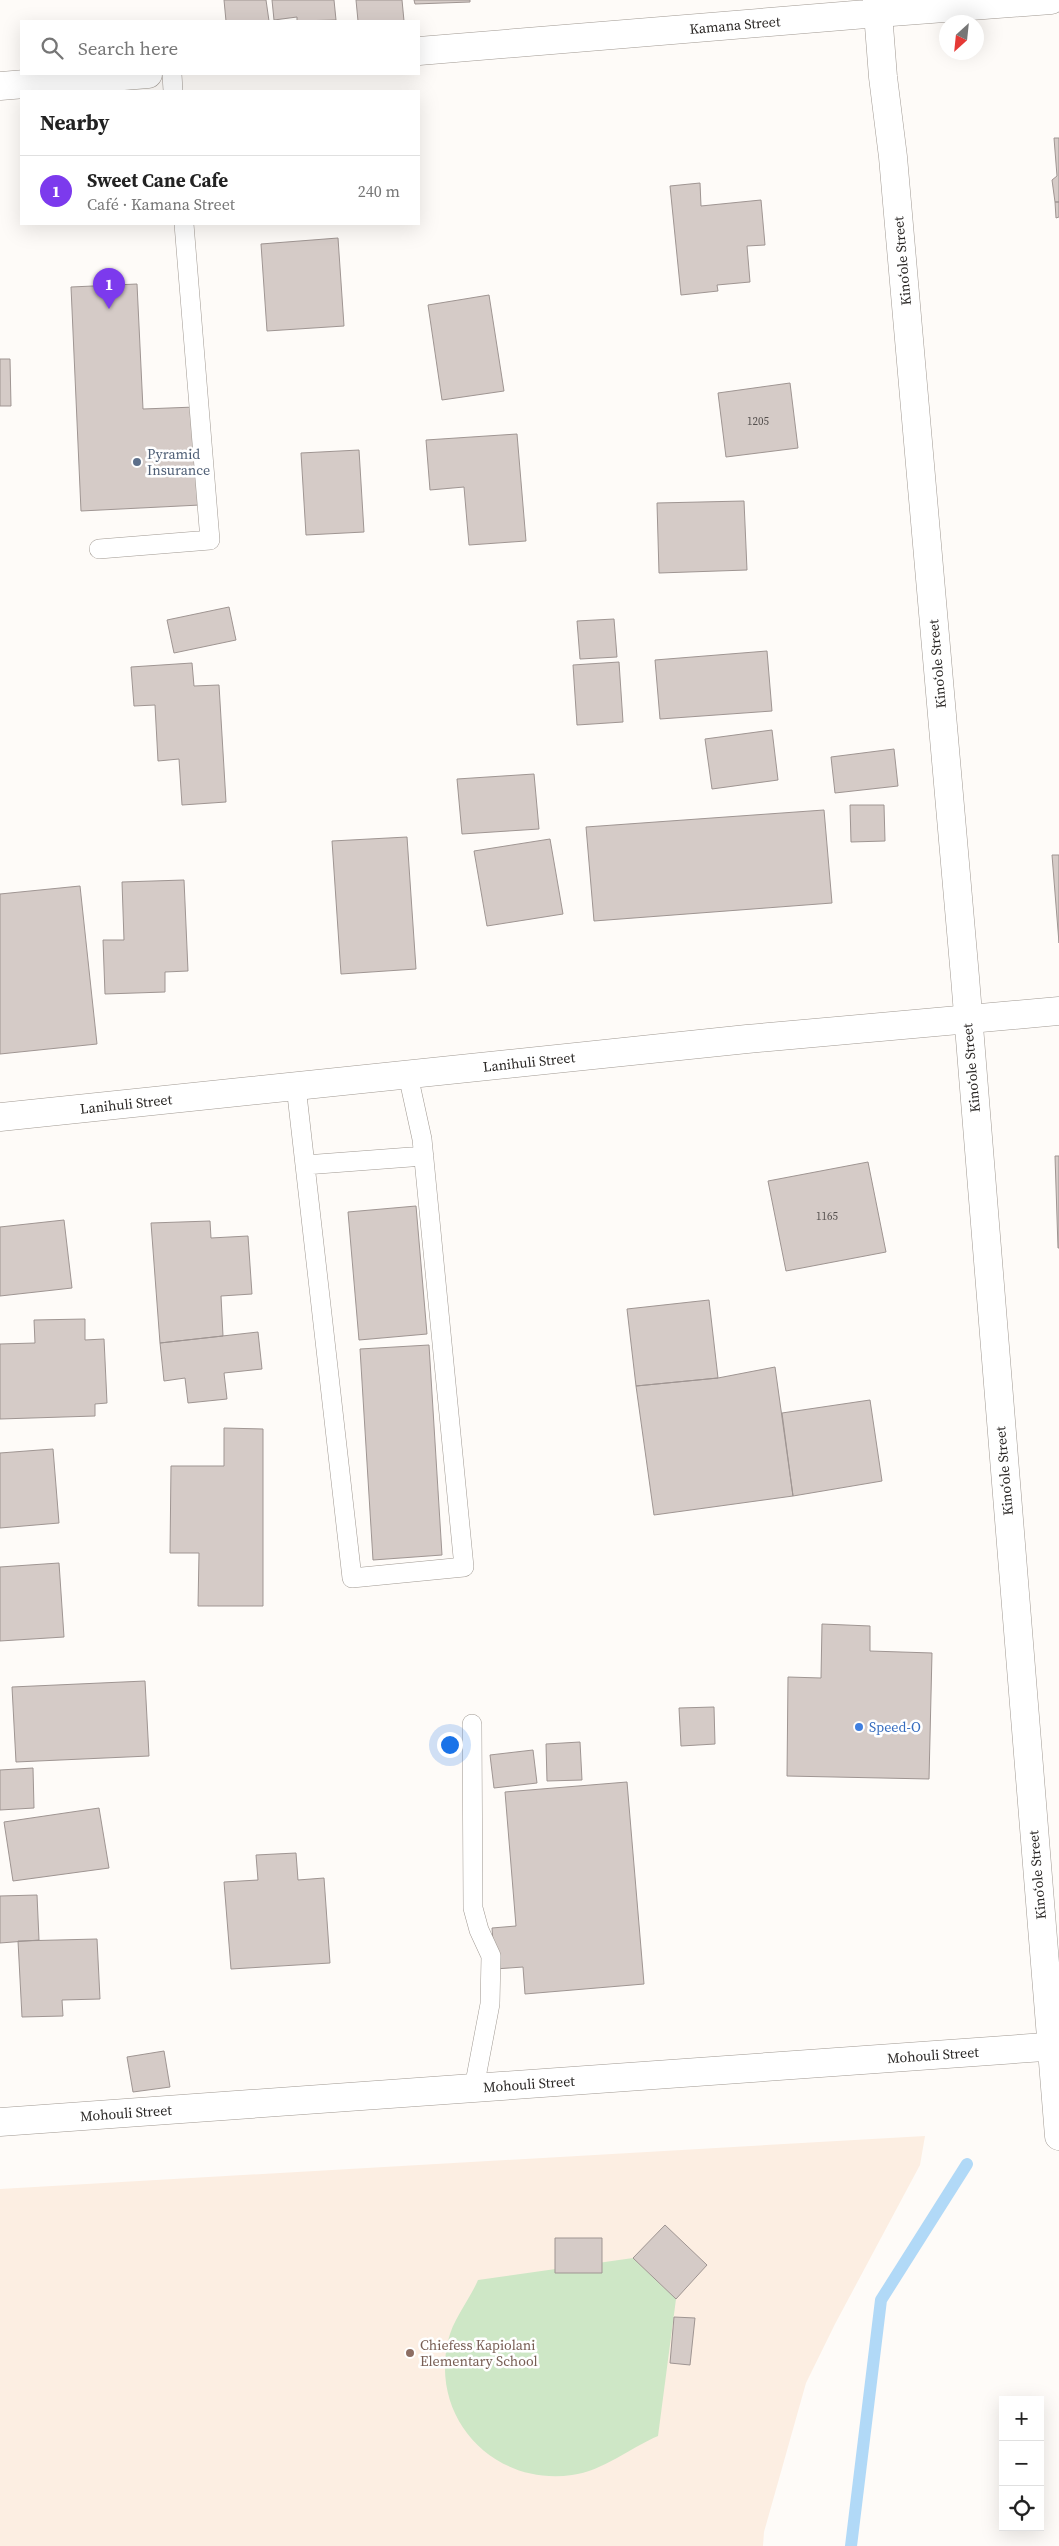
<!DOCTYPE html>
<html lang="en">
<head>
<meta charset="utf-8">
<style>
  body { margin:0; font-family:"Source Serif 4",serif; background:#f2f2f2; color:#222 }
  .controls { position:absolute; right:15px; bottom:15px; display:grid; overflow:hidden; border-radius:0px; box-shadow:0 5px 20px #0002 }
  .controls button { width:45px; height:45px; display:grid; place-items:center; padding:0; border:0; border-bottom:1px solid #e0e0e0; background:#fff; color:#222; font:25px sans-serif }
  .compass { position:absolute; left:939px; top:15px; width:45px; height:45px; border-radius:50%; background:#fff; box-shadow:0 5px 20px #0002; rotate:207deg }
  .you { position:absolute; left:449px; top:1744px; width:18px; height:18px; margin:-12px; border:4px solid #fff; border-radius:50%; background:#1a73e8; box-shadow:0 0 0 8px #1a73e833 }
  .badge { display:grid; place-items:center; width:32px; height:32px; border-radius:50%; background:#7c3aed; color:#fff; font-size:16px; font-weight:700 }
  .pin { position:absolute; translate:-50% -41px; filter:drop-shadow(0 1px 2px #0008) }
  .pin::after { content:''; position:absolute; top:26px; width:18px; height:15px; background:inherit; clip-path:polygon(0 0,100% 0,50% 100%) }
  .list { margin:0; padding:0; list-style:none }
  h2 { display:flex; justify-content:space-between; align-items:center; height:65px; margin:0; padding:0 20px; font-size:21px }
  h2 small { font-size:16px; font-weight:400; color:#767676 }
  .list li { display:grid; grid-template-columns:32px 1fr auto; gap:15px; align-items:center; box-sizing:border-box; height:70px; padding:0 20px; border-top:1px solid #e0e0e0 }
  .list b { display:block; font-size:19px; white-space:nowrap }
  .list p { margin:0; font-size:16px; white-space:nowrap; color:#767676 }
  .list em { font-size:16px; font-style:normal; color:#767676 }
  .icon { flex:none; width:28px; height:28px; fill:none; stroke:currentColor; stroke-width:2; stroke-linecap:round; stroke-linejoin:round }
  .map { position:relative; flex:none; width:1059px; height:2546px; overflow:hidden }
  .search { position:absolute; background:#fff; box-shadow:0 5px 20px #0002; left:20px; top:20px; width:400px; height:55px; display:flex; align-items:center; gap:12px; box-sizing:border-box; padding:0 18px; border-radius:0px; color:#767676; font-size:19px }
  .panel { position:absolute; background:#fff; box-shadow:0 5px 20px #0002; left:20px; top:90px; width:400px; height:135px; border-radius:0px }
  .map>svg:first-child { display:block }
</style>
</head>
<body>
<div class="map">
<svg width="1059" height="2546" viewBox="0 0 1059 2546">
  <rect width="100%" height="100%" fill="#fefbf8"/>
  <path fill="#fceee2" d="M925 2136 920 2165 835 2324 806 2383 764 2532 763 2546H0V2189Z"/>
  <path fill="#cee7c6" d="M633 2258 676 2299 658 2436C630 2448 603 2471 572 2475 494 2486 430 2419 448 2341 453 2319 469 2301 478 2280Z"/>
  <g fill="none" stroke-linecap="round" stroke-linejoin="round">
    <path stroke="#b1d9f7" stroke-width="12" d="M851 2546 881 2300 967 2164"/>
  </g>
  <path fill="#d5cbc7" stroke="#9f9592" d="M224 0H266L269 21H226Z
    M272 0H334L336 20 297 21V17L274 20Z
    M356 0H402L404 21H358Z
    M414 0H470V2L415 4Z
    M1054 138H1059V202H1055L1052 180 1057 176Z
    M700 183 701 206 761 200 765 245 747 246 750 282 717 285 718 291 681 295 670 186Z
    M1055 202H1059V217L1056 218Z
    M338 238 344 326 267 331 261 244Z
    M137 284 143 409 195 407 200 505 81 511 71 287Z
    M489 295 504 391 442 400 428 305Z
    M0 359H10L11 406H0Z
    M790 383 798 448 726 457 718 393Z
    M517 434 526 541 469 545 464 487 430 490 426 440Z
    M359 450 364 532 306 535 301 453Z
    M744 501 747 570 659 573 657 503Z
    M229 607 236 640 174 653 167 620Z
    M614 619 617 657 580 659 577 621Z
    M767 651 772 711 660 719 655 660Z
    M619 662 623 722 577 725 573 665Z
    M192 663 194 686 219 685 226 802 182 805 179 759 158 761 155 705 134 706 131 667Z
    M772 730 778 780 712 789 705 739Z
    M894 749 898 786 835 793 831 757Z
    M534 774 539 829 462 834 457 779Z
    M850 805H884L885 841 851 842Z
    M824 810 832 903 594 921 586 827Z
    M407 837 416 969 341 974 332 841Z
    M550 839 563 914 487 926 474 851Z
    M1052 855H1059V943Z
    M184 880 188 971 165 972V992L105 994 103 940H124L122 882Z
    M80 886 97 1044 0 1054V894Z
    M1055 1156H1059V1248H1058Z
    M868 1162 886 1252 786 1271 768 1181Z
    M416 1206 427 1334 359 1340 348 1212Z
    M64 1220 72 1288 0 1296V1227Z
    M210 1221 211 1238 248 1236 252 1294 221 1296 223 1336 160 1343 151 1223Z
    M709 1300 718 1378 636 1386 627 1309Z
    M85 1319V1340L104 1339 107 1403 95 1404V1416L0 1419V1344L35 1343 34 1320Z
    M258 1332 262 1369 224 1373 227 1399 188 1403 185 1378 164 1381 160 1343Z
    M429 1345 442 1555 373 1560 360 1349Z
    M775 1367 793 1496 654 1515 636 1386 718 1378Z
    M870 1400 882 1481 793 1496 782 1413Z
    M224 1428 263 1429V1606H198L199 1553H170L171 1466H224Z
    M53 1449 59 1523 0 1528V1453Z
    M59 1563 64 1637 0 1641V1567Z
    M822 1624 870 1626V1651L932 1653 929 1779 787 1776 788 1677 821 1678Z
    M145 1681 149 1756 16 1762 12 1687Z
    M714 1707 715 1744 681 1746 679 1708Z
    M580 1742 582 1780 547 1781 546 1744Z
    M533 1750 537 1783 494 1788 490 1755Z
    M33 1768 34 1808 0 1810V1770Z
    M627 1782 644 1984 525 1994 523 1967 495 1969 492 1928 516 1926 505 1792Z
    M99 1808 109 1868 13 1881 4 1822Z
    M296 1853 298 1880 324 1878 330 1963 231 1969 224 1882 258 1880 256 1855Z
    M37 1895 39 1940 0 1943V1896Z
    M97 1939 100 1999 62 2000 63 2016 22 2017 18 1941Z
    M164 2051 170 2087 133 2092 127 2057Z
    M665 2225 707 2265 676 2299 633 2258Z
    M555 2238H602V2273H555Z
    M674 2317 695 2318 690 2365 670 2363Z"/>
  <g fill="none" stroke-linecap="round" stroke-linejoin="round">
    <g stroke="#a09992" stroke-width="20">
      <path id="service" d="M172 74 173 91
        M99 549 210 540 184 224
        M296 1086 352 1578 464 1567 422 1139 408 1075
        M305 1165 424 1156
        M472 1724 473 1908 479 1930 491 1956 490 2004 474 2088"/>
    </g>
    <g stroke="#a09992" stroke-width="29">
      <path id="minor" d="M878 13 1051 0
        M0 1117 747 1039 1059 1011"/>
    </g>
    <g stroke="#a09992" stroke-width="29">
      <path id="tertiary" d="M877 0 883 77 893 157 965 977 1059 2136
        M419 51 878 13
        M0 86 148 74
        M0 2122 1059 2046"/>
    </g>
    <use href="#service" stroke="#fff" stroke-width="19"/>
    <use href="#minor" stroke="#fff" stroke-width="28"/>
    <use href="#tertiary" stroke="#fff" stroke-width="28"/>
  </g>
  <circle fill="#5c6f8a" stroke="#fff" stroke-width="2" cx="137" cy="462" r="5"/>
  <circle fill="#3f7fe0" stroke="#fff" stroke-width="2" cx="859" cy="1727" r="5"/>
  <circle fill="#8d6e63" stroke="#fff" stroke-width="2" cx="410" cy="2353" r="5"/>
  <g text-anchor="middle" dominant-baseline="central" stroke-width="5" stroke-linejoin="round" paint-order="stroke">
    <g font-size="11" fill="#55504e">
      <text x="758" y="421">1205</text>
      <text x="827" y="1216">1165</text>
    </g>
    <g font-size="14" fill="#2a2725" stroke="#fff">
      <text transform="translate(735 25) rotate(-5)">Kamana Street</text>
      <text transform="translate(902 261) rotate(-95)">Kinoʻole Street</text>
      <text transform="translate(937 664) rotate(-95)">Kinoʻole Street</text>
      <text transform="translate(529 1062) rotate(-6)">Lanihuli Street</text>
      <text transform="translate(971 1068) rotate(-95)">Kinoʻole Street</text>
      <text transform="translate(126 1104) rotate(-6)">Lanihuli Street</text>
      <text transform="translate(1004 1471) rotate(-95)">Kinoʻole Street</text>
      <text transform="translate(1037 1875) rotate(-95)">Kinoʻole Street</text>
      <text transform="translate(933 2055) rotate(-4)">Mohouli Street</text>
      <text transform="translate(529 2084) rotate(-4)">Mohouli Street</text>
      <text transform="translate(126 2113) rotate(-4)">Mohouli Street</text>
    </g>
    <g font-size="14" fill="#4e5e75" stroke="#fff" text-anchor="start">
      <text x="147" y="454">Pyramid<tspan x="147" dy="16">Insurance</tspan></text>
    </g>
    <g font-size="14" fill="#366cbe" stroke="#fff" text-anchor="start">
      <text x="869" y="1727">Speed-O</text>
    </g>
    <g font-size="14" fill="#785e54" stroke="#fff" text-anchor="start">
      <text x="420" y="2345">Chiefess Kapiolani<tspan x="420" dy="16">Elementary School</tspan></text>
    </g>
  </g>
</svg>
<div class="controls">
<button>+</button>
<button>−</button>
<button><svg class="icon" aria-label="locate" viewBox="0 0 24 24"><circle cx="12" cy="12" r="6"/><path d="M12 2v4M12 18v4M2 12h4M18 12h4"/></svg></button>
</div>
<svg class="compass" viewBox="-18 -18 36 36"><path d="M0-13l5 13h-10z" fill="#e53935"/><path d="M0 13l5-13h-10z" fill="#767676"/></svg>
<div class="you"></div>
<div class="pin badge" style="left:109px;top:309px">1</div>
<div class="search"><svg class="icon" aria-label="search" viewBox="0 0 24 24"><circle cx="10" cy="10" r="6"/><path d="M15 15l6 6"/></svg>Search here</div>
<section class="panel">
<h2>Nearby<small></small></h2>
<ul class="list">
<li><span class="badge">1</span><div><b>Sweet Cane Cafe</b><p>Café · Kamana Street</p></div><em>240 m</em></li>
</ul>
</section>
</div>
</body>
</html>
